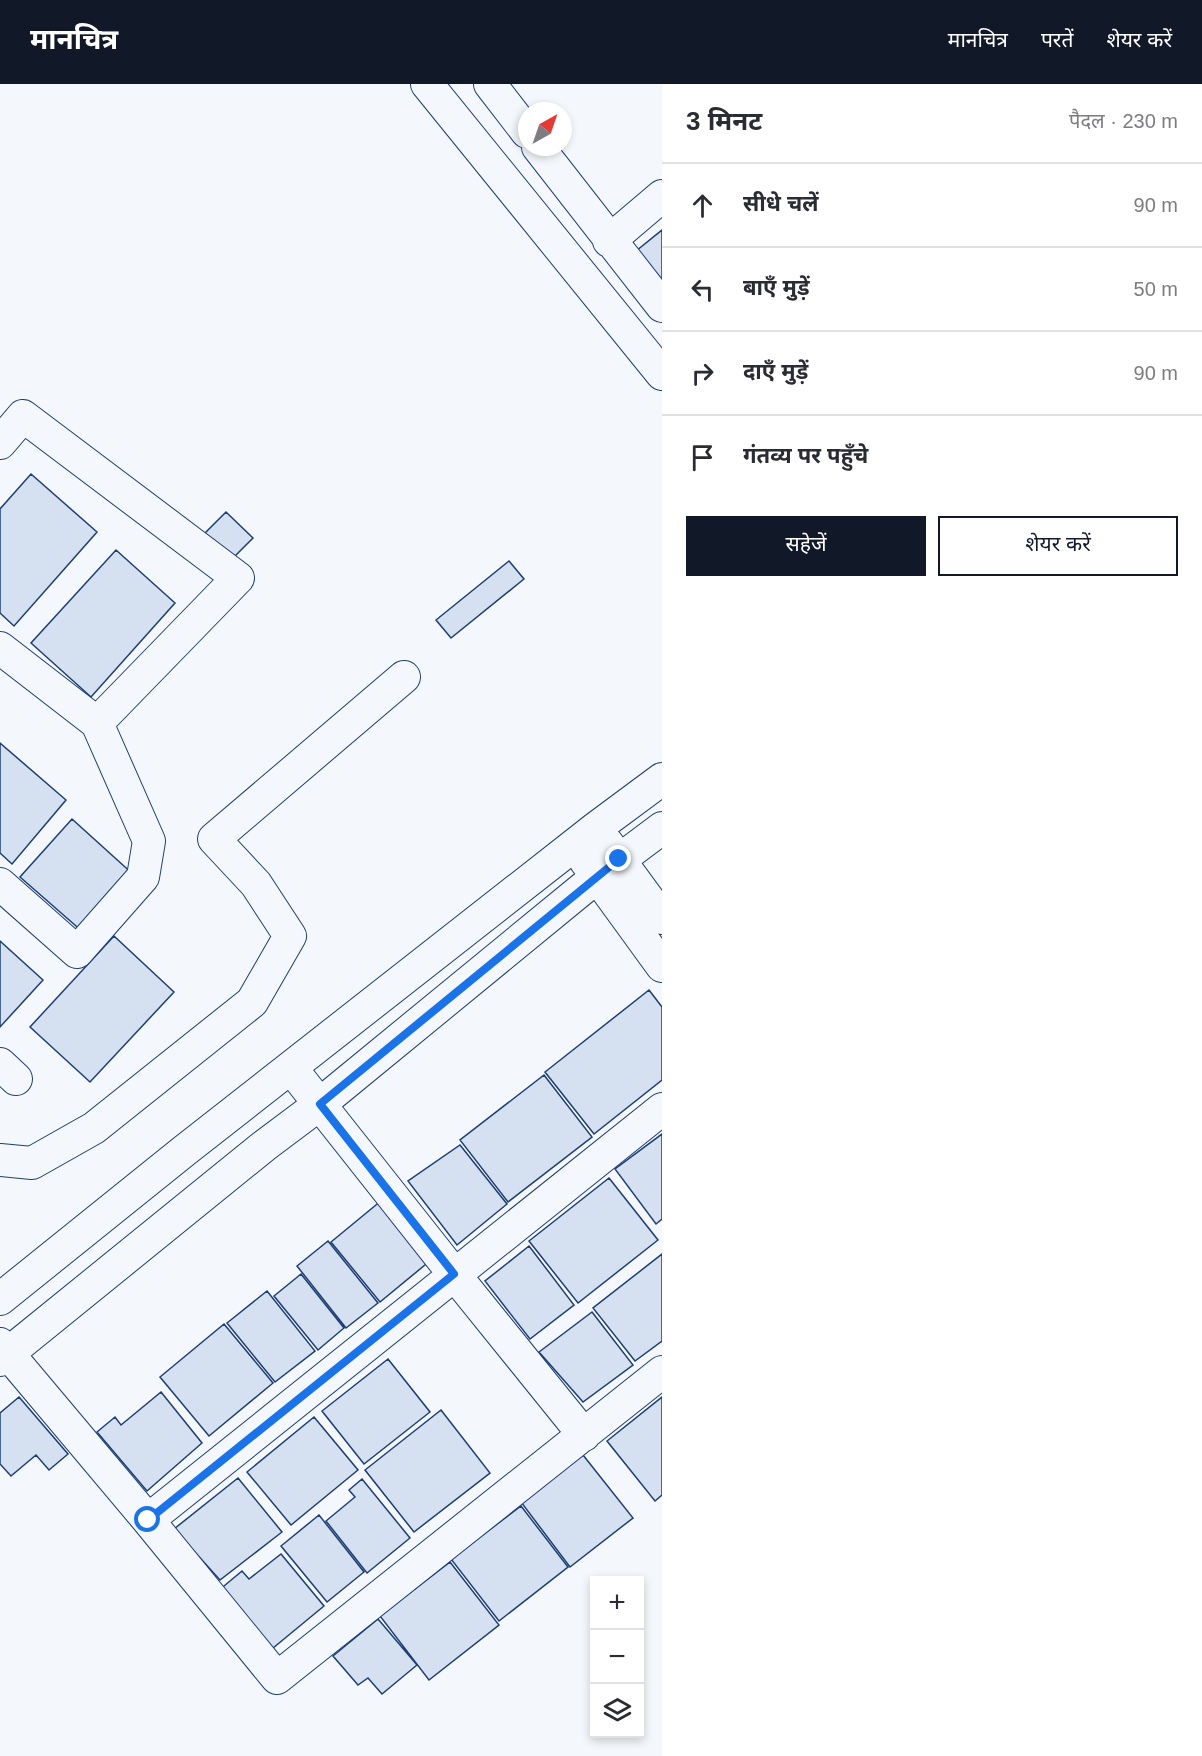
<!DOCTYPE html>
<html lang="hi">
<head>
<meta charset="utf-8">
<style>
  body { margin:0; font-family:Helvetica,"Noto Sans Devanagari",sans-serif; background:#f2f2f3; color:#2b2b33 }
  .controls { position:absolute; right:18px; bottom:18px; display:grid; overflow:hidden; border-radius:0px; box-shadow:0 3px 9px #0003 }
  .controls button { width:54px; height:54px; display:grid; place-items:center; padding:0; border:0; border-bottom:2px solid #e1e1e2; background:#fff; color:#2b2b33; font:30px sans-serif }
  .compass { position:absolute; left:518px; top:18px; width:54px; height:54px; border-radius:50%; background:#fff; box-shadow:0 3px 9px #0003; rotate:40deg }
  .stop { position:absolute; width:18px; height:18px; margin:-14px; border:4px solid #1a73e8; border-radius:50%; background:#fff }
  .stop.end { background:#1a73e8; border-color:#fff; box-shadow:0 2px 6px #0008 }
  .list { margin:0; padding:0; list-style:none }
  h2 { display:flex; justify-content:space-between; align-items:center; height:78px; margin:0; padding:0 24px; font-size:26px }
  h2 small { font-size:20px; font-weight:400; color:#7c7c81 }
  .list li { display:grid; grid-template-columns:39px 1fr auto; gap:18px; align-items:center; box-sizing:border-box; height:84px; padding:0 24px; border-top:2px solid #e1e1e2 }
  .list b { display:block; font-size:22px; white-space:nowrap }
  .list em { font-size:20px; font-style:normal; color:#7c7c81 }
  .actions { display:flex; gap:12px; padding:18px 24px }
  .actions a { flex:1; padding:14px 0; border:2px solid #111827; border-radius:0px; text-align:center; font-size:21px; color:#111827 }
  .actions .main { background:#111827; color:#fff }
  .icon { flex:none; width:33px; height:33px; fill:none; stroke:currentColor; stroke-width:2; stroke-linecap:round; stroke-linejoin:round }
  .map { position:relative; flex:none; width:662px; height:1672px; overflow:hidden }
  header { display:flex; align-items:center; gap:36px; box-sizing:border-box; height:84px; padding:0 30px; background:#111827; color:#fff }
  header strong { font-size:28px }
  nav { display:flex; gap:33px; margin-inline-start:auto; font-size:21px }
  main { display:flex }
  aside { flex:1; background:#fff }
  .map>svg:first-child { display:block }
</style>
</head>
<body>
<header>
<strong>मानचित्र</strong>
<nav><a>मानचित्र</a><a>परतें</a><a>शेयर करें</a></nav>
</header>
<main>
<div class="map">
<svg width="662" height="1672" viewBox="0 0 662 1672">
  <rect width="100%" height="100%" fill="#f4f7fb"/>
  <path fill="#d5e0f0" stroke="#1d3f73" stroke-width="1.5" d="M662 146V210L631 171Z
    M31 390 97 448 14 542 0 529V425Z
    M226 428 253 454 227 480 200 454Z
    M116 466 175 519 91 613 31 559Z
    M509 477 524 495 451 554 436 536Z
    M0 659 66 716 12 780 0 769Z
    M72 735 135 792 84 849 20 793Z
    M114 852 174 908 90 998 30 943Z
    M0 857 43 896 0 943Z
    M649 906 662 923V996L594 1050 545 988Z
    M544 991 592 1053 508 1118 460 1056Z
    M662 1050V1135L656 1140 615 1085Z
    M460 1061 507 1120 457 1161 408 1097Z
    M609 1094 658 1156 578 1219 529 1157Z
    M382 1116 431 1176 380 1218 331 1158Z
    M328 1157 378 1219 346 1244 297 1182Z
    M529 1162 574 1221 530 1255 485 1197Z
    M662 1170V1257L635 1277 593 1224Z
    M301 1190 344 1244 318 1266 274 1212Z
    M267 1207 315 1267 275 1298 227 1239Z
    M592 1228 633 1281 583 1318 539 1268Z
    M224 1240 273 1299 209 1352 160 1293Z
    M388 1275 430 1328 364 1380 322 1327Z
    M161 1308 202 1359 147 1407 97 1348 115 1333 121 1341Z
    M19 1313 68 1370 49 1386 36 1371 11 1392 0 1380V1329Z
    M662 1313V1411L655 1417 607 1357Z
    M441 1326 490 1389 414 1448 365 1386Z
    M314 1333 358 1386 291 1441 247 1388Z
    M583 1371 633 1434 570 1483 521 1418Z
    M238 1394 282 1448 220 1496 174 1445Z
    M362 1395 410 1454 367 1489 326 1437 355 1413 349 1406Z
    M521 1422 568 1483 499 1537 451 1475Z
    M319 1431 364 1488 327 1518 281 1462Z
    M281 1470 324 1522 267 1569 218 1507 242 1487 249 1495Z
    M450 1478 499 1541 429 1596 380 1532Z
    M378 1535 417 1581 382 1610 368 1594 358 1601 333 1572Z"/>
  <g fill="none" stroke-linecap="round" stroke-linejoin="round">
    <g stroke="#1d3f73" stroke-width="34">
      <path id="minor" d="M427 0 662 290
        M490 0 527 48
        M538 63 662 222
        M609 157 662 112
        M0 359 23 332 238 494 97 639 0 564
        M607 759 662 834
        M585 776 662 882
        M0 800 77 868 143 793 149 757 97 639
        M0 980 16 995
        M291 984 454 1190 584 1351
        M0 1076 32 1079 94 1044 252 918 290 852 256 800 214 755 404 593
        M0 1215 184 1067 596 744 662 695
        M0 1260 148 1436 277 1594 662 1288
        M0 1276 264 1062 320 1020 598 792 662 744
        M148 1436 662 1025"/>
    </g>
    <use href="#minor" stroke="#f4f7fb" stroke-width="32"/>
  </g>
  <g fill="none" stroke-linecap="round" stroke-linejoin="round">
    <path stroke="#1a73e8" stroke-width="8" d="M148 1436 454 1190 320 1020 619 775"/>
  </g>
</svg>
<div class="controls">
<button>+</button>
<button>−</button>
<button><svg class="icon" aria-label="layers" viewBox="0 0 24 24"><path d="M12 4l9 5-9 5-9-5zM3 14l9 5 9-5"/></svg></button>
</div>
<svg class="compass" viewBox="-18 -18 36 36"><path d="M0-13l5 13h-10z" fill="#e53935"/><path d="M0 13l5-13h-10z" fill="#7c7c81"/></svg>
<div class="stop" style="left:148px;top:1436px"></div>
<div class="stop end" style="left:619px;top:775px"></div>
</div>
<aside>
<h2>3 मिनट<small>पैदल · 230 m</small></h2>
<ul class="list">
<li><svg class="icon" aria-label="ahead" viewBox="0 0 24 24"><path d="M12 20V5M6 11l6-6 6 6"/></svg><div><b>सीधे चलें</b></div><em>90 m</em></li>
<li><svg class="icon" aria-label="left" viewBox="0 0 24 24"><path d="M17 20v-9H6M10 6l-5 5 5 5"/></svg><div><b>बाएँ मुड़ें</b></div><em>50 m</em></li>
<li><svg class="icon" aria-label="right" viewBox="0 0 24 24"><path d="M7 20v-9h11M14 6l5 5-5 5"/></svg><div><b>दाएँ मुड़ें</b></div><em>90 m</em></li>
<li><svg class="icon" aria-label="arrive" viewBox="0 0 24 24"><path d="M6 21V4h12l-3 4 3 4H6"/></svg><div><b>गंतव्य पर पहुँचे</b></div></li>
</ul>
<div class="actions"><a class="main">सहेजें</a><a>शेयर करें</a></div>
</aside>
</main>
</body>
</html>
